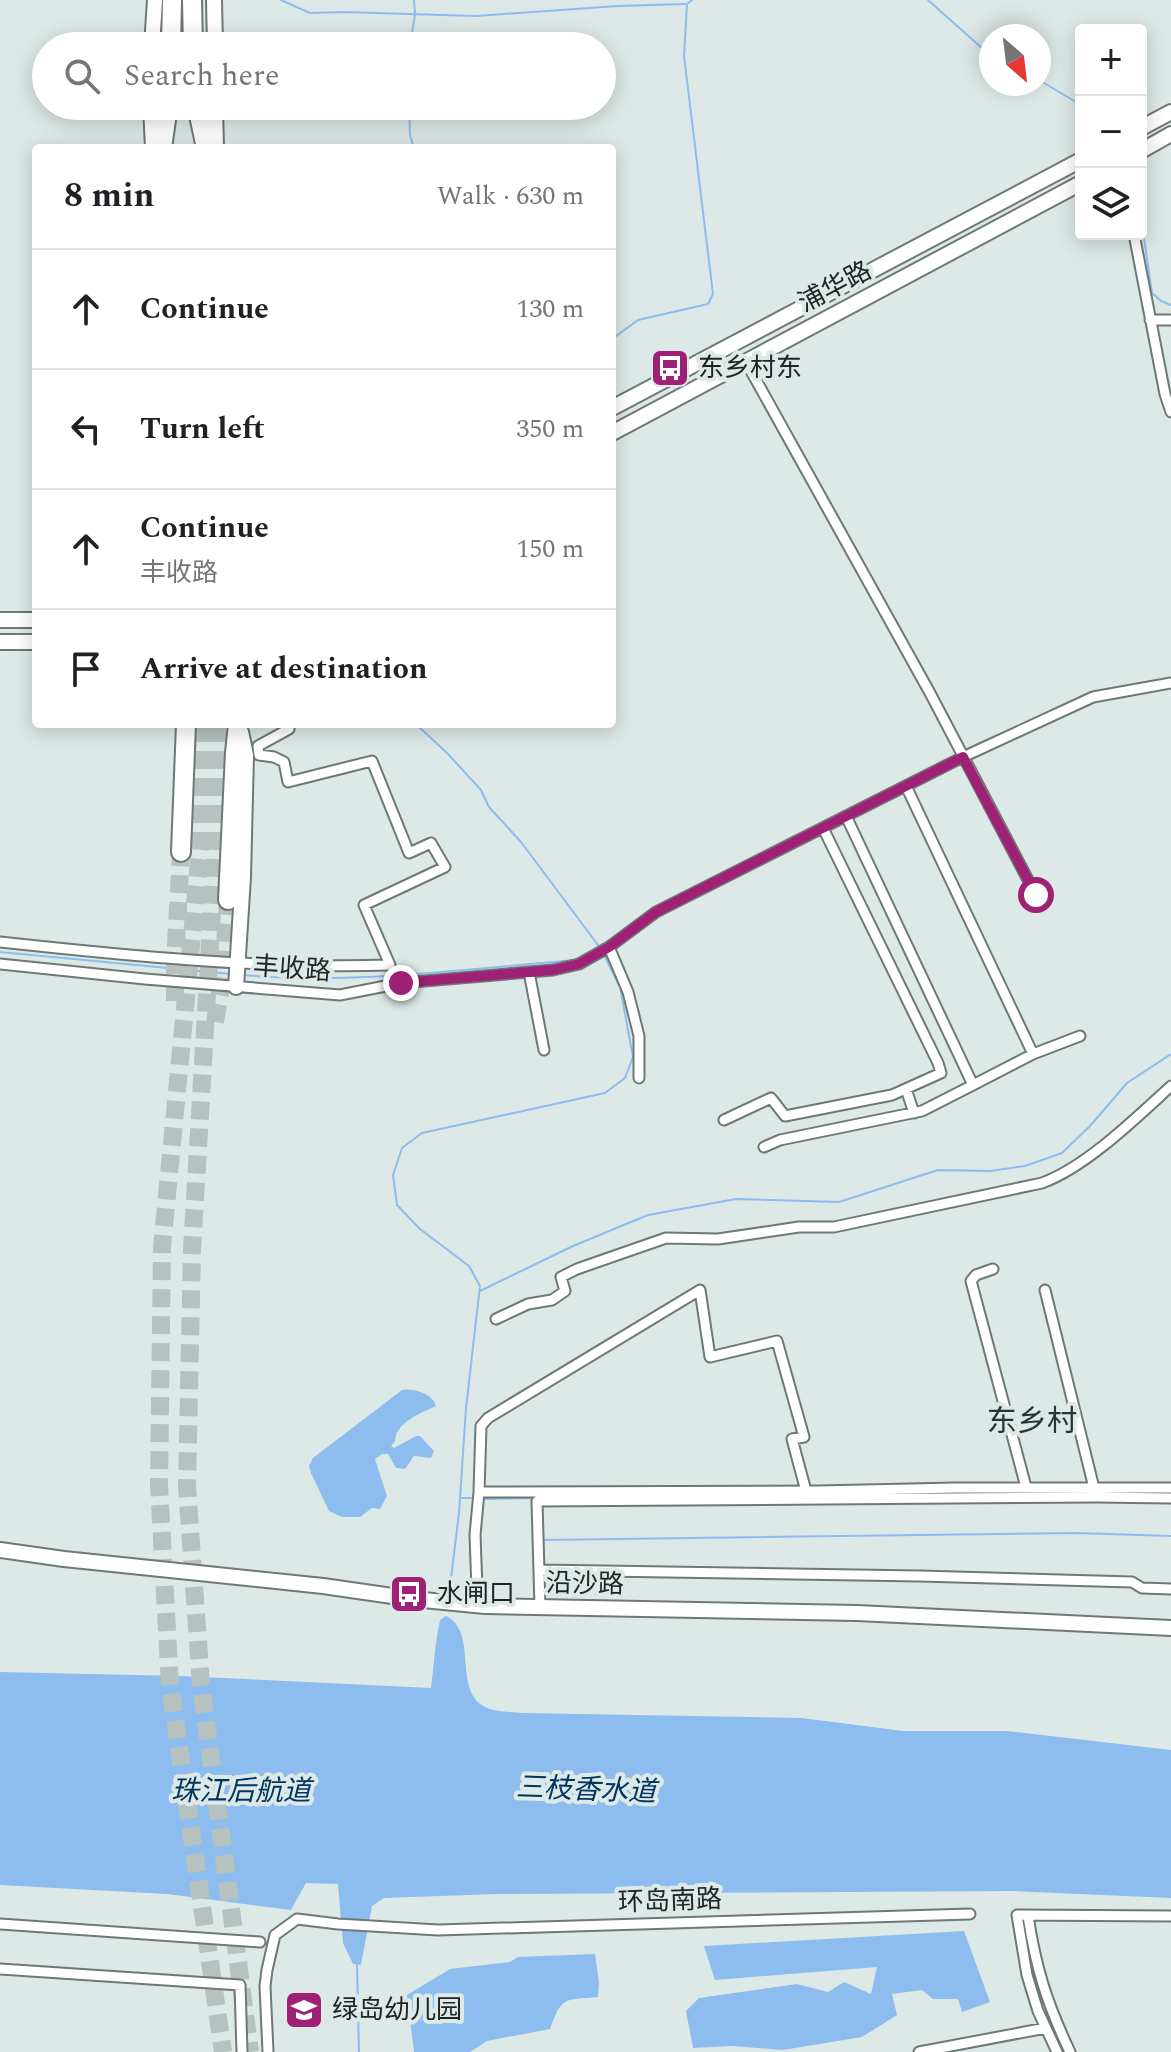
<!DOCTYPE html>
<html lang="en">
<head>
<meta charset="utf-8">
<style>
  body { margin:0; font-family:Spectral,"Noto Sans SC",serif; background:#f2f2f2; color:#202124 }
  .controls { position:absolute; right:24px; top:24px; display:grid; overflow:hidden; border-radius:8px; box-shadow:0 4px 20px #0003 }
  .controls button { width:72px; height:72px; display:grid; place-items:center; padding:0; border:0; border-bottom:2px solid #e0e0e0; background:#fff; color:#202124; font:40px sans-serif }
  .compass { position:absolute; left:979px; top:24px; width:72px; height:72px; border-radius:50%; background:#fff; box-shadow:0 4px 20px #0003; rotate:152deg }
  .stop { position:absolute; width:24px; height:24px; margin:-18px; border:6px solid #9e2176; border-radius:50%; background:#fff }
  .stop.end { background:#9e2176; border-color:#fff; box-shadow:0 2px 8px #0008 }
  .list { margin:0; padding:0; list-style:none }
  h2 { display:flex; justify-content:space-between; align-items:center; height:104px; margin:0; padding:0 32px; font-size:34px }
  h2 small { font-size:26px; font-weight:400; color:#757577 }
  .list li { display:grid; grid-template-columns:52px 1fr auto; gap:24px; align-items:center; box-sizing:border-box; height:120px; padding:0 32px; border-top:2px solid #e0e0e0 }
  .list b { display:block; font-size:30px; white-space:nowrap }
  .list p { margin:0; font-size:26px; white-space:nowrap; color:#757577 }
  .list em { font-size:26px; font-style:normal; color:#757577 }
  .icon { flex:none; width:44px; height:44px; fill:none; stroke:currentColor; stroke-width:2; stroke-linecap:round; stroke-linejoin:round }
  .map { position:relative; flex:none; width:1171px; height:2052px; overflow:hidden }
  .search { position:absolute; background:#fff; box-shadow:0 4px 20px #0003; left:32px; top:32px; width:584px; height:88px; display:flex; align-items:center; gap:20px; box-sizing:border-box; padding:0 28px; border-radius:44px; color:#757577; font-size:30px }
  .panel { position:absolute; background:#fff; box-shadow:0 4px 20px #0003; left:32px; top:144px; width:584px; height:584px; border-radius:8px }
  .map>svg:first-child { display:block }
</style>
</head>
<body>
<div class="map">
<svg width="1171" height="2052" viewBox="0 0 1171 2052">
  <rect width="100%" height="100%" fill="#dde9e7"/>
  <path fill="#8dbcef" d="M402 1390C415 1389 432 1393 436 1406 421 1413 396 1422 395 1441L391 1446 394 1448 416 1436H420L434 1451 431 1458 414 1456 405 1469 396 1468 388 1454H382L375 1459 387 1496 380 1509 372 1508 360 1517H342L329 1511 311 1473 309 1466 313 1458Z
    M446 1616C479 1632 452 1690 485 1707 495 1712 511 1712 523 1713L802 1718 903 1731H1007L1171 1750V1898L1013 1891 497 1894 384 1898 372 1906 361 1965 353 1964 343 1943 338 1884 306 1883 291 1910 167 1894 0 1885V1672L181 1676 431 1688C434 1665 435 1643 440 1620Z
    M964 1931 990 2002 962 2012 958 1999H933L922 1990 892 1994 897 2015 862 2037 783 2050 733 2046 693 2048 686 2011 699 1998 797 1984 828 1992 844 1982 871 1994 877 1967 715 1980 704 1946Z
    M595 1954 599 1982 598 1997C564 2000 562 1996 550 2029L487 2041 470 2052H414L407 1995 450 1969 510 1962 518 1957Z"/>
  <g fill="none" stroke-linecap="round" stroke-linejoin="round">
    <path stroke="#8dbcef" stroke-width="2" d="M281 0 310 13 342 12 476 16 618 6 685 4
      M928 0 983 49 991 54
      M410 46 415 14 414 0
      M1039 80 1081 105
      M409 106 410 135 414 148
      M1141 217 1152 293 1161 301 1171 305
      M612 339 638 320 708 304 713 294 684 56 687 4 692 0
      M416 724 448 754 481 790 489 807 521 842 601 949
      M0 952 231 974
      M242 975C353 985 465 969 576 960L589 953
      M480 1291 573 1246 648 1215 736 1199 839 1202 938 1170 990 1171 1025 1166 1062 1153 1090 1126 1127 1083 1171 1054
      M1160 1493H1171
      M462 1498H473
      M482 1499 534 1498
      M543 1540 1076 1533 1171 1536
      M449 1595 459 1513 466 1408 480 1286 469 1266 420 1229 397 1205 393 1175 402 1148 422 1133 605 1093 625 1078 633 1057 620 987 604 955
      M357 1965 359 2052"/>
    <path stroke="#b7c2c0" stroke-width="18" stroke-dasharray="18 9" stroke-linecap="butt" d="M201 724V842L162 1247 159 1485 170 1685 223 2052
      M217 724 216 843 192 1250 187 1487 201 1684 250 2052
      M175 1001V963L181 852
      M215 1022 223 977 228 900"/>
    <g stroke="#6d7877" stroke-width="13">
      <path id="street" d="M1134 234 1165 394 1171 412
        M1150 320H1171
        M746 362 930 693 1036 895
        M906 786 1033 1054
        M846 816 973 1085 1033 1054 1080 1036
        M0 942C129 956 260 969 390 965L364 905 445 867 431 843 409 853 372 761 288 782 284 762 274 757 259 755 258 746 289 729 288 724
        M609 947 628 992 639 1036V1078
        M0 964 145 979 340 995 401 983 553 970 579 964 609 947 656 912 963 757 1093 697 1171 683
        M529 972 544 1050
        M906 1089 914 1113
        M724 1120 771 1098 785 1116 892 1095 941 1073 938 1063 823 828
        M764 1147 780 1140 922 1111 973 1085
        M993 1269 976 1275 971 1281 1026 1487
        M1045 1290 1094 1488
        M496 1319 528 1304 552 1300 565 1291 561 1277 577 1269 666 1238 718 1239 799 1227H834L1042 1183C1086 1167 1136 1118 1171 1086
        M479 1492 481 1426 488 1418 700 1290 710 1357 777 1341 804 1437 792 1439 806 1491
        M539 1570 920 1576 1132 1582 1142 1588 1171 1589
        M485 1606 477 1589 475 1535 479 1492 818 1491 955 1488H1171
        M540 1607 537 1501 1097 1497 1171 1498
        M1028 1916C1036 1969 1047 2003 1070 2052
        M0 1924 260 1942
        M0 1969 240 1985 242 2052
        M268 2052 265 1986 267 1970 275 1935 297 1919 338 1924 438 1930 970 1914
        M919 2052 1046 2028
        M1057 2052 1038 2011 1027 1975 1017 1915 1171 1916"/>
    </g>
    <g stroke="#6d7877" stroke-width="18">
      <path id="secondary" d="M214 0 215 46
        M152 46 155 0
        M151 106 153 148
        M215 106 216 148
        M1141 128 1171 112
        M1141 151 1171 134
        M612 408 1081 160
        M612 433 1081 183
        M0 620H36
        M0 642H36
        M236 987 243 877 246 755 241 732
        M0 1550 64 1559 323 1586 413 1599 485 1606 857 1613 1171 1628"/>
    </g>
    <g stroke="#6d7877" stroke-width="22">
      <path id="highway" d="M192 0 193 46
        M171 46 172 0
        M197 106 206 148
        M162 148 168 106
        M181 852 186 724
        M228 900 235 753 238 724"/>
    </g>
    <use href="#street" stroke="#fff" stroke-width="9"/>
    <use href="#secondary" stroke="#fff" stroke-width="14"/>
    <use href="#highway" stroke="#fff" stroke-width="18"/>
  </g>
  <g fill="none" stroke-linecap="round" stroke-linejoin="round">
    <path stroke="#9e2176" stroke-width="10" d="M401 983 553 970 579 964 609 947 656 912 963 757 1036 895"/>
  </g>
  <defs>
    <g id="bus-square" transform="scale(2)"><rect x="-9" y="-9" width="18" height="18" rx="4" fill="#9e2176" stroke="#dde9e7"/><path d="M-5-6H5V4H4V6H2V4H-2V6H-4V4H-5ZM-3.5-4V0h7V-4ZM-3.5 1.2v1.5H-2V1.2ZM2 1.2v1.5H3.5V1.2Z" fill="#fff"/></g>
    <g id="school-square" transform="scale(2)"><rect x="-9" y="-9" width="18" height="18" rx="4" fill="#9e2176" stroke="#dde9e7"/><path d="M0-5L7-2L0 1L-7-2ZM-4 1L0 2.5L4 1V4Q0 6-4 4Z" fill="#fff"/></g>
  </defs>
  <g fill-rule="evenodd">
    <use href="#bus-square" x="670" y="368"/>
    <use href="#bus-square" x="409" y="1594"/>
    <use href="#school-square" x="304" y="2010"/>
  </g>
  <g text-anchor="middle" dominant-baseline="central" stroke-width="8" stroke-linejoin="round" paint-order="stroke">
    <g font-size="26" fill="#202424" stroke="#dde9e7">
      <text transform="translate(835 287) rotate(-28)">浦华路</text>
      <text transform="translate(292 969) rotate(4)">丰收路</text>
      <text transform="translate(585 1584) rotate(1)">沿沙路</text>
      <text transform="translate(670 1901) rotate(-2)">环岛南路</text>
    </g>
    <g font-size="26" fill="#202424" stroke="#dde9e7" text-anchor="start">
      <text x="698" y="368">东乡村东</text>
      <text x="437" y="1594">水闸口</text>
      <text x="332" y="2010">绿岛幼儿园</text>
    </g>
    <g font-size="28" font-style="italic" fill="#013562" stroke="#dde9e7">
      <text transform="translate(586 1790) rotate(2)">三枝香水道</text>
      <text x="241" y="1791">珠江后航道</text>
    </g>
    <g font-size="30" fill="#2a3433" stroke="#dde9e7">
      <text x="1032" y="1422">东乡村</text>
    </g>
  </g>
</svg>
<div class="controls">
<button>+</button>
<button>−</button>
<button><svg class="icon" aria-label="layers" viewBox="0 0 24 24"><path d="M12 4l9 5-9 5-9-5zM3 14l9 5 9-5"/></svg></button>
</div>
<svg class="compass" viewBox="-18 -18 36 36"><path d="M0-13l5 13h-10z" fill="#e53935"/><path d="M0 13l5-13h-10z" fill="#757577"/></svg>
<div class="stop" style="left:1036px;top:895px"></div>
<div class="stop end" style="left:401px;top:983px"></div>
<div class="search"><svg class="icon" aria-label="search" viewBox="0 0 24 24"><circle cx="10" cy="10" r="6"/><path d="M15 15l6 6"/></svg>Search here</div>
<section class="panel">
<h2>8 min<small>Walk · 630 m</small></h2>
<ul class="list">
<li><svg class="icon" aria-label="ahead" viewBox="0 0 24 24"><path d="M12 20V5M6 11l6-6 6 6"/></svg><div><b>Continue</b></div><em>130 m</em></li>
<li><svg class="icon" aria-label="left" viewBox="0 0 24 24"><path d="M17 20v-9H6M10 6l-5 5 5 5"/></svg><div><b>Turn left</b></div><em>350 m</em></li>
<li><svg class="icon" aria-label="ahead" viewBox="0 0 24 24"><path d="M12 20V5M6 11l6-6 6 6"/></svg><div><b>Continue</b><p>丰收路</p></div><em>150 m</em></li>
<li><svg class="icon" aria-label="arrive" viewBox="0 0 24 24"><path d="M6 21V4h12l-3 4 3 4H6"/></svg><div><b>Arrive at destination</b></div></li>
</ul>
</section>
</div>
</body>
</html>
